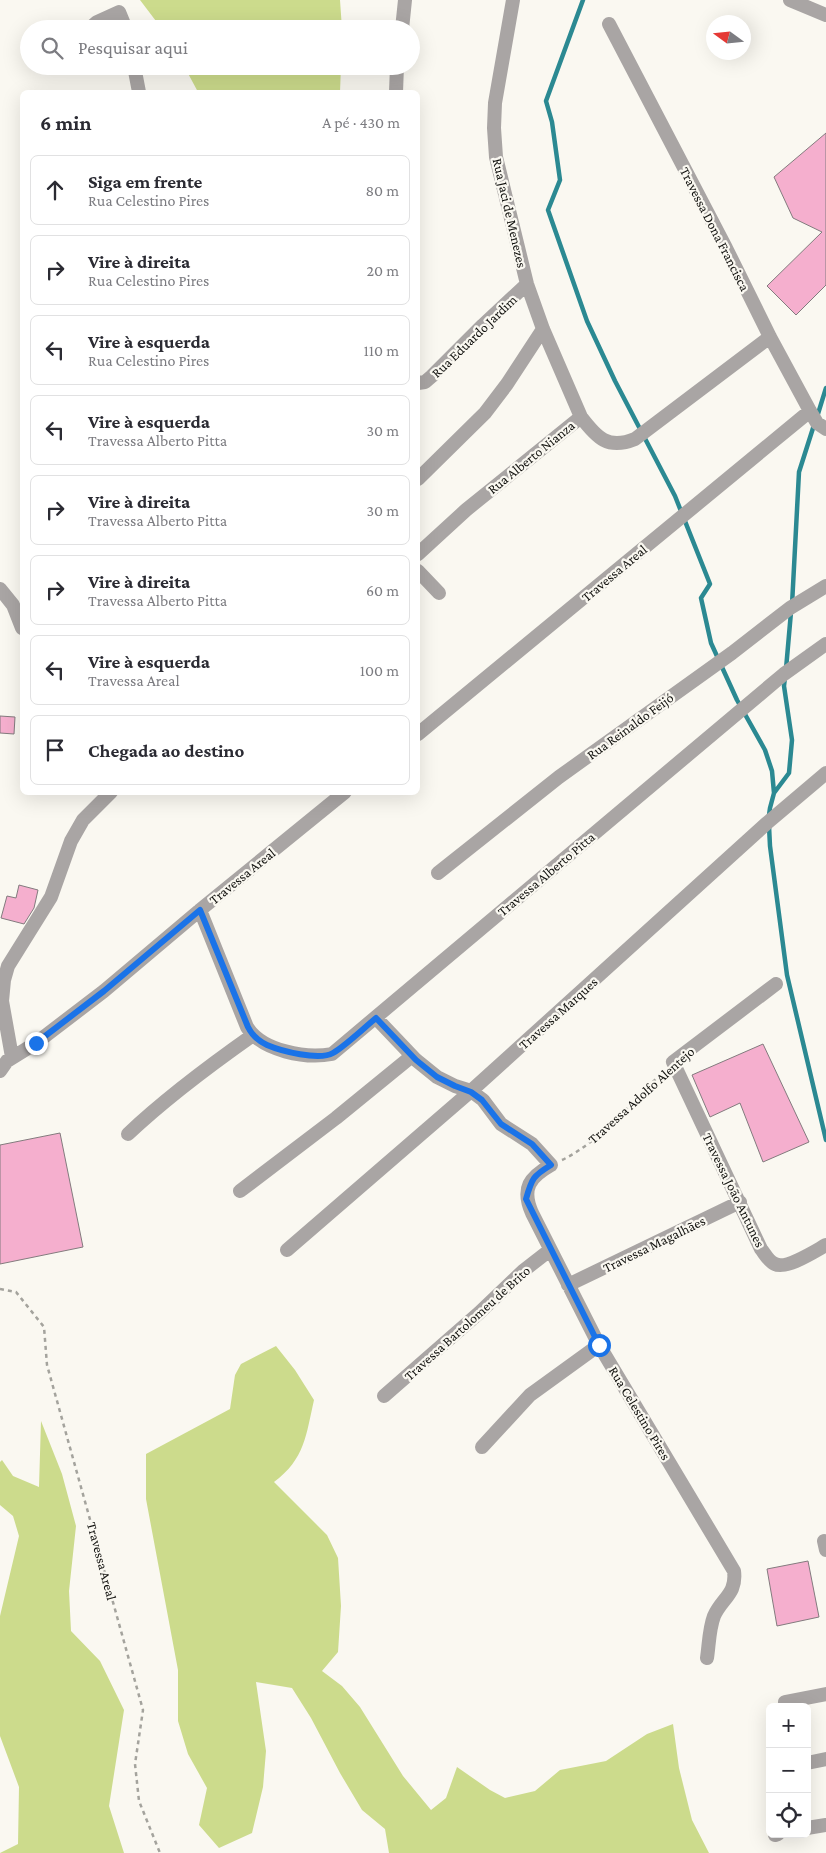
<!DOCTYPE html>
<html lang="pt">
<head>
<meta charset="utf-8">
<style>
  body { margin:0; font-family:"Crimson Pro",serif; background:#f2f2f3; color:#2b2b33 }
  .controls { position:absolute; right:15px; bottom:15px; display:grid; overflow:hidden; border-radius:8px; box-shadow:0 5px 20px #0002 }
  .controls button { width:45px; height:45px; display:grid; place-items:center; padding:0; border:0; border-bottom:1px solid #e1e1e2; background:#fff; color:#2b2b33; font:25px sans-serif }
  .compass { position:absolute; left:706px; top:15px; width:45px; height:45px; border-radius:50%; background:#fff; box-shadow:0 5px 20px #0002; rotate:285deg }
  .stop { position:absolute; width:15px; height:15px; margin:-11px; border:4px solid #1a73e8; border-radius:50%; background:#fff }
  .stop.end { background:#1a73e8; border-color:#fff; box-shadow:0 1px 5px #0008 }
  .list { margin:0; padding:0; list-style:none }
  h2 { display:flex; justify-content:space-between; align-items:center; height:65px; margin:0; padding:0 20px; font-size:21px }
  h2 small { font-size:16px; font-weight:400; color:#7c7c81 }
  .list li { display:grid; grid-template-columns:32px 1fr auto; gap:15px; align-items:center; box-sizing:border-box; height:70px; margin:0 10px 10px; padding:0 10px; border:1px solid #e1e1e2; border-radius:8px }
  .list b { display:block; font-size:19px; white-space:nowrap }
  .list p { margin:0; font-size:16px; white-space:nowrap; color:#7c7c81 }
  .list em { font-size:16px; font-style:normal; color:#7c7c81 }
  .icon { flex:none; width:28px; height:28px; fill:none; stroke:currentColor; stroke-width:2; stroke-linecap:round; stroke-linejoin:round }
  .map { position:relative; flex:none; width:826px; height:1853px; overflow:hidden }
  .search { position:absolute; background:#fff; box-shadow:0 5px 20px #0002; left:20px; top:20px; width:400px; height:55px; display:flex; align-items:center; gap:12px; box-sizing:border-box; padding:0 18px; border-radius:28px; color:#7c7c81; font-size:19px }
  .panel { position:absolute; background:#fff; box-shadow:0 5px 20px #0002; left:20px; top:90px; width:400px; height:705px; border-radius:8px }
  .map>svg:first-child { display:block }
</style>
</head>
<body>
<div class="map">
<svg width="826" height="1853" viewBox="0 0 826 1853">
  <rect width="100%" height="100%" fill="#faf8f1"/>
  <path fill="#ccdb8c" d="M140 0H340L342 29H162Z
    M184 66H341L340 92H198Z
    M276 1346 295 1370 314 1400C306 1435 305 1459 274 1482L327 1535 338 1558 341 1606 338 1652 322 1671 342 1686 360 1707 403 1776 431 1810 446 1798 457 1767 490 1790 505 1798 535 1791 560 1770 606 1761 647 1734 673 1724 679 1768 692 1820 709 1853H389L385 1829 362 1810 340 1773 311 1718 292 1688 256 1682 266 1751 263 1787 252 1833 219 1848 199 1825 207 1788 188 1754 178 1721V1670L146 1499V1454L230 1409 235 1375 241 1364Z
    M41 1421 62 1474 76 1526 69 1591 71 1631 100 1661 124 1710 109 1806 124 1853H0L18 1844 19 1787 0 1736V1616L19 1536 13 1516 0 1505V1462L2 1460 13 1476 39 1487Z"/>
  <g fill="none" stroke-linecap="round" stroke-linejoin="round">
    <path stroke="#2b8992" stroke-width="4.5" d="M583 0 546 101 552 122 560 180 548 210 587 321 615 381 675 496 710 584 701 598 711 643 737 700 765 750 772 771 774 793
      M817 417 826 388
      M792 605 799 472 814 425
      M786 669 791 612
      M769 815 770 808 774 793 789 773 792 740 784 686 785 677
      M769 826 770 846 787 975 826 1140"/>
  </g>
  <path fill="#f5afce" stroke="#837b7e" d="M826 133V285L796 315 767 286 822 232 793 218 774 177Z
    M0 716 15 717 14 734 0 733Z
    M19 885 38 890 34 908 24 924 1 918 7 896 16 898Z
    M763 1044 809 1142 763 1162 740 1103 710 1117 692 1075Z
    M60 1133 83 1247 0 1264V1145Z
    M808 1561 819 1617 777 1626 767 1569Z"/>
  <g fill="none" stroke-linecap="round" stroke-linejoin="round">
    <path stroke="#a4a39d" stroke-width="2.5" stroke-dasharray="4 4" stroke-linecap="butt" d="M562 1160C600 1142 632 1101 663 1072
      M0 1289 16 1292 44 1327 47 1365 143 1710 135 1764 139 1801 160 1853"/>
    <path stroke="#a9a5a4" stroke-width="14" d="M513 0 495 103 494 128 496 157 527 284 543 329 581 417
      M790 0 826 15
      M609 24 726 248 770 337 810 411 817 423 826 429
      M89 29 97 22 119 12 126 29
      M402 29 405 0
      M134 66 139 92
      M396 92 397 66
      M418 383 425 382 432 376 483 325 527 284
      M418 479 485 413 507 384 543 329
      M418 554 466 510 581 417C597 438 608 450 635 439L770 337
      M418 571 439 593
      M0 589 13 605 22 628
      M418 734 810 411
      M438 873 559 777 732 653 790 608 826 586
      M200 910 247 1027C262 1051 306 1059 332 1054L784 674 826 644
      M776 984 673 1062 761 1249C765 1254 769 1262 775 1264 786 1270 815 1251 826 1245
      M376 1018 416 1060 437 1077 455 1086 471 1091 483 1100 501 1124 532 1144 551 1165C530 1177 521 1188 532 1213L599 1345 734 1571C737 1594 722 1598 714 1616 709 1629 709 1645 707 1658
      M12 1057 2 1001 4 980 8 966 51 897 71 841 83 820 111 792
      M0 1071 7 1061 36 1043 104 991 200 910 345 792
      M128 1134C167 1097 209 1066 253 1035
      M240 1191 336 1118 412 1056
      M287 1250 471 1091 767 823 826 773
      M568 1285 740 1202
      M384 1396 479 1313 523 1271 550 1250
      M482 1447 530 1395 599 1345
      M824 1541 826 1550
      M785 1702 826 1694
      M807 1763 826 1759
      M807 1828 826 1825
      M775 1835 778 1834"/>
  </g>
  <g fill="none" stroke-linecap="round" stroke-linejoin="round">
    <path stroke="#1a73e8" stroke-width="6" d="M36 1043 104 991 200 910 248 1027C252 1035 258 1041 267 1045 281 1051 319 1061 333 1053 344 1047 364 1028 376 1018L416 1060 437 1077 455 1086 471 1092 482 1100 501 1124 532 1144 551 1165C533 1176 532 1178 526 1199L599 1345"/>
  </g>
  <g text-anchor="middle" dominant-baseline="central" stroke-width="4.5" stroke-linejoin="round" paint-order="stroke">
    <g font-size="14" fill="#11110e" stroke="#faf8f1">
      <text transform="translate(510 213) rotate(77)">Rua Jaci de Menezes</text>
      <text transform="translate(715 229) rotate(63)">Travessa Dona Francisca</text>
      <text transform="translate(474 336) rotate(-44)">Rua Eduardo Jardim</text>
      <text transform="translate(531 457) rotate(-39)">Rua Alberto Nianza</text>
      <text transform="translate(614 573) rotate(-40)">Travessa Areal</text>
      <text transform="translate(630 726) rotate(-36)">Rua Reinaldo Feijó</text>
      <text transform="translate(546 874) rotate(-40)">Travessa Alberto Pitta</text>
      <text transform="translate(242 876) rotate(-39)">Travessa Areal</text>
      <text transform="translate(558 1013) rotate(-42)">Travessa Marques</text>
      <text transform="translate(641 1095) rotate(-42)">Travessa Adolfo Alentejo</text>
      <text transform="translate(734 1190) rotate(64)">Travessa João Antunes</text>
      <text transform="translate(654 1244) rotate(-26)">Travessa Magalhães</text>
      <text transform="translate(467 1323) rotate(-42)">Travessa Bartolomeu de Brito</text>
      <text transform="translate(640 1413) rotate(59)">Rua Celestino Pires</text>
      <text transform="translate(102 1561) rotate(75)">Travessa Areal</text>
    </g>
  </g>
</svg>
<div class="controls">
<button>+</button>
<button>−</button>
<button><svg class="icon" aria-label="locate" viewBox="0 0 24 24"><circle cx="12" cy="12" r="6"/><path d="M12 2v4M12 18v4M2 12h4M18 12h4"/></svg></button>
</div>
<svg class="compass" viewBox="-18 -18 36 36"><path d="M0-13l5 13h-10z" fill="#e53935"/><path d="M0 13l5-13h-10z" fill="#7c7c81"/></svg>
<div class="stop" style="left:599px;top:1345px"></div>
<div class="stop end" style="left:36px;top:1043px"></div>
<div class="search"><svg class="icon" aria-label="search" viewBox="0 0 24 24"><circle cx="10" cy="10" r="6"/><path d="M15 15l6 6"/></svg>Pesquisar aqui</div>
<section class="panel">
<h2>6 min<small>A pé · 430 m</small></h2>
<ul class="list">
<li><svg class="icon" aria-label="ahead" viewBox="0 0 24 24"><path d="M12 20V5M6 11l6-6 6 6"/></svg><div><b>Siga em frente</b><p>Rua Celestino Pires</p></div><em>80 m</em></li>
<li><svg class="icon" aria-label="right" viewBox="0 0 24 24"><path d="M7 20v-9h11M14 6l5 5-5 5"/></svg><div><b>Vire à direita</b><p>Rua Celestino Pires</p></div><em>20 m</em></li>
<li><svg class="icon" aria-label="left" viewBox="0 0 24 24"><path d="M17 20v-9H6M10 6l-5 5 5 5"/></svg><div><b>Vire à esquerda</b><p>Rua Celestino Pires</p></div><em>110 m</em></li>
<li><svg class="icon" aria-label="left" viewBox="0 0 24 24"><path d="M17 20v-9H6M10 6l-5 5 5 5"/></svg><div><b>Vire à esquerda</b><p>Travessa Alberto Pitta</p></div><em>30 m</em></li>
<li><svg class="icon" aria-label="right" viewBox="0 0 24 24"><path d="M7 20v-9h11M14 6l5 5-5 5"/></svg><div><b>Vire à direita</b><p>Travessa Alberto Pitta</p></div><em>30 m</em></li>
<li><svg class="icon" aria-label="right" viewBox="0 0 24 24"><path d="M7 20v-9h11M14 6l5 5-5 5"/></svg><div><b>Vire à direita</b><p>Travessa Alberto Pitta</p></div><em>60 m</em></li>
<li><svg class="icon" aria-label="left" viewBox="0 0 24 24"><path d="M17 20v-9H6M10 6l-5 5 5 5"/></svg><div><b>Vire à esquerda</b><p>Travessa Areal</p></div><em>100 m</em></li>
<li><svg class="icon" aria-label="arrive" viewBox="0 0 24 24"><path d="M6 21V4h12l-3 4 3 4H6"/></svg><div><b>Chegada ao destino</b></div></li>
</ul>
</section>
</div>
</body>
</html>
